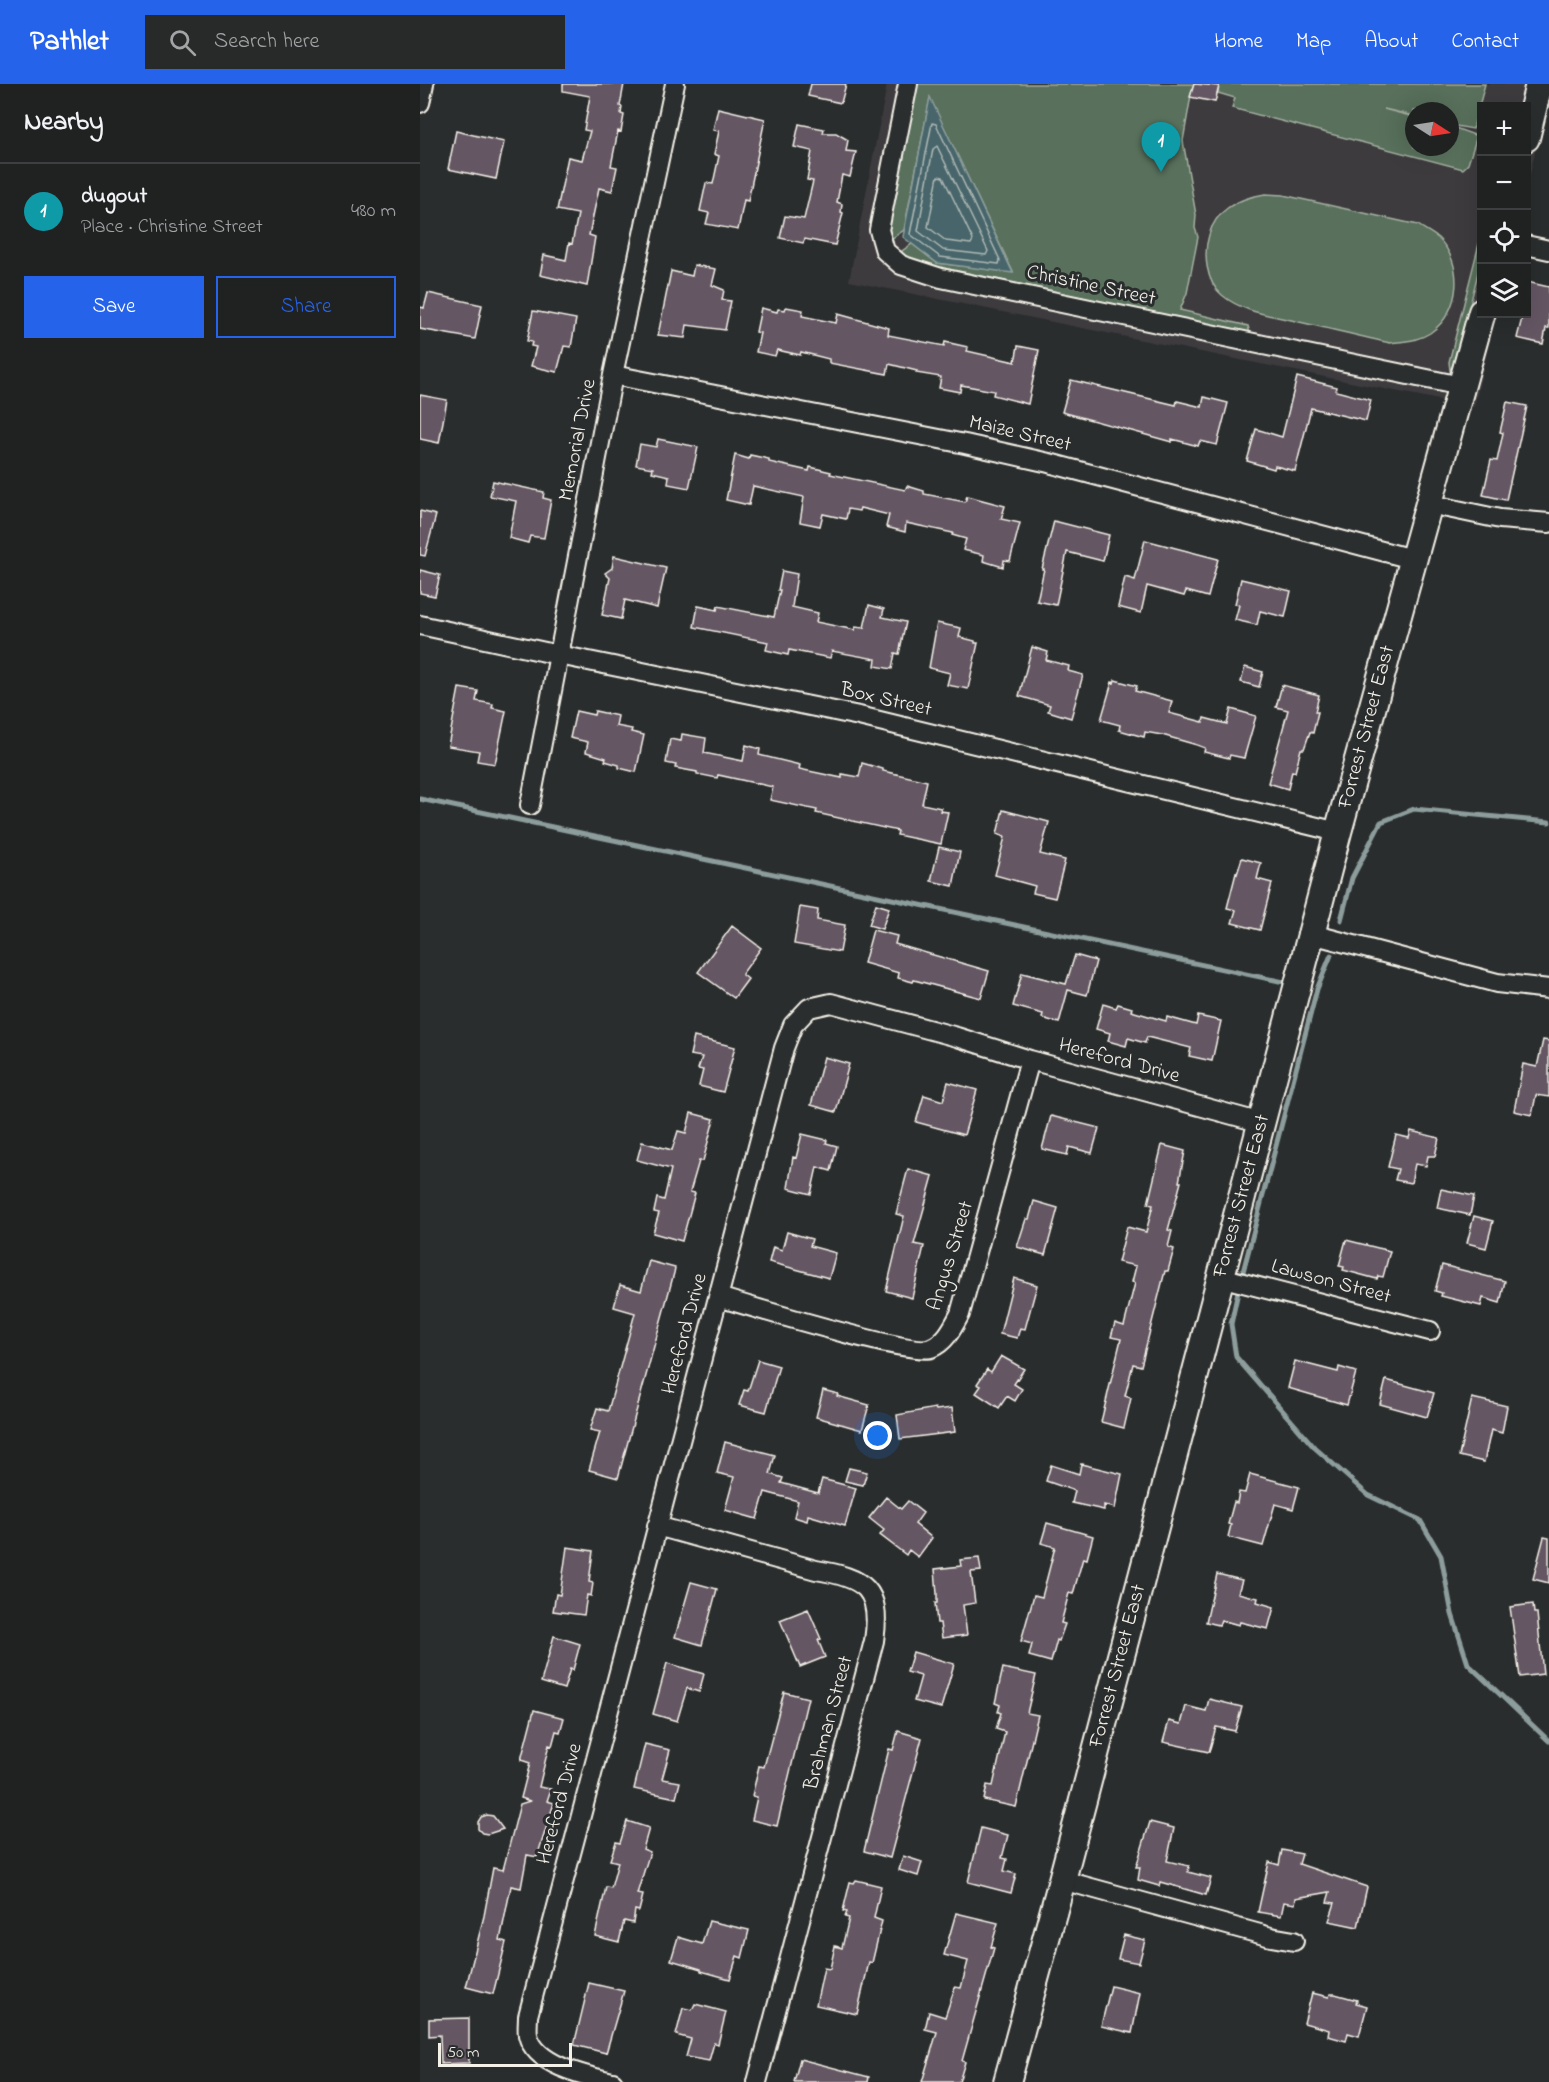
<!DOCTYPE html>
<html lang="en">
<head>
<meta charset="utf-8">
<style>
  body { margin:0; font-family:"Indie Flower",sans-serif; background:#282a2a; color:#f1f3f6 }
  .controls { position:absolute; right:18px; top:18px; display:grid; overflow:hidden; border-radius:0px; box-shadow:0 6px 24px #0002 }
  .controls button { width:54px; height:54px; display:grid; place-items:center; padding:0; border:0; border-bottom:2px solid #3d3f40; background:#202222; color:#f1f3f6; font:30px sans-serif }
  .compass { position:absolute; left:985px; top:18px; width:54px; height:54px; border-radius:50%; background:#202222; box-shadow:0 6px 24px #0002; rotate:102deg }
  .scale { position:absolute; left:18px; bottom:15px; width:134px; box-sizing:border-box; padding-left:6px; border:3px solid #f4f1e8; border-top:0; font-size:16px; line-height:21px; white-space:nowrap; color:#f4f1e8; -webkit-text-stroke:4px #2a2d2e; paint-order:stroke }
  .you { position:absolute; left:458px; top:1352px; width:21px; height:21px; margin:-15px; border:4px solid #fff; border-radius:50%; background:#1a73e8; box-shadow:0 0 0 9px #1a73e833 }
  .badge { display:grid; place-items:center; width:39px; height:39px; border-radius:50%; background:#2563eb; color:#fff; font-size:20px; font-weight:700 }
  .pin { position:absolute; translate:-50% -50px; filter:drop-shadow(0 2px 3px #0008) }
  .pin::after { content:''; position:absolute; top:32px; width:21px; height:18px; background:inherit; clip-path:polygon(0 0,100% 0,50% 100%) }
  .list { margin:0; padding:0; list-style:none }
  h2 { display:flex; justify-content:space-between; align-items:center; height:78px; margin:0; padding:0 24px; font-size:26px }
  h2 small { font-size:20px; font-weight:400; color:#a2a4a5 }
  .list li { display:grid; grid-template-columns:39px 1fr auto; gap:18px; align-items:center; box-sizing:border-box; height:96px; padding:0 24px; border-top:2px solid #3d3f40 }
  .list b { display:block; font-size:22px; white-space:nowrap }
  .list p { margin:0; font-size:20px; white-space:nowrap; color:#a2a4a5 }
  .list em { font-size:20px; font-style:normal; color:#a2a4a5 }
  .actions { display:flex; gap:12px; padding:18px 24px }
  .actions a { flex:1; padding:14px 0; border:2px solid #2563eb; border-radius:0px; text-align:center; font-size:21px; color:#2563eb }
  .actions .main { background:#2563eb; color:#fff }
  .icon { flex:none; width:33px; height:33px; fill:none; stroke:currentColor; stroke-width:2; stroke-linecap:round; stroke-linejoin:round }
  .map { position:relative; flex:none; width:1129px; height:1998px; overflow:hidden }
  header { display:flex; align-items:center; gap:36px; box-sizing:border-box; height:84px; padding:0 30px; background:#2563eb; color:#fff }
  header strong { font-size:28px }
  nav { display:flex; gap:33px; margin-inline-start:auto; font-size:21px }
  .search { width:420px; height:54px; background:#282a2a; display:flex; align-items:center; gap:15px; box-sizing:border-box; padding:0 21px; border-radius:0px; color:#a2a4a5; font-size:22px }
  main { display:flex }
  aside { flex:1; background:#202222 }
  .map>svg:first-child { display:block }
</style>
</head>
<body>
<header>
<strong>Pathlet</strong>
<div class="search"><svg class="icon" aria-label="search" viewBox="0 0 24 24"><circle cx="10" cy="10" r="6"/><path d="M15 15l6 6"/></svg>Search here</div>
<nav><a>Home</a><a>Map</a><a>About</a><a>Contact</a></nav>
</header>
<main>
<aside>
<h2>Nearby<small></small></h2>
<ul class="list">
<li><span class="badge" style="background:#0f9aa8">1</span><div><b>dugout</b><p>Place · Christine Street</p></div><em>480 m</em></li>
</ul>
<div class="actions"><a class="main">Save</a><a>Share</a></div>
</aside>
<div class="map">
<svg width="1129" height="1998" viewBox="0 0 1129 1998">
  <rect width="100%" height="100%" fill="#2a2d2e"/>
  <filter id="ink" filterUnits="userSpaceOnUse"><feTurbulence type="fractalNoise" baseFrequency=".0167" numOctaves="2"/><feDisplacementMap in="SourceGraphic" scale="12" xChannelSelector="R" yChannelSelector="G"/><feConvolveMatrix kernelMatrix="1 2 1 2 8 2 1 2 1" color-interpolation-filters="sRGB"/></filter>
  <g filter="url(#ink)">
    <path fill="#3c3a3e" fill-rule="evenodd" d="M467 0H1129V8L1107 103 1106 22H1062V230H1076L1054 323 429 197ZM994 27H1030V63H994Z"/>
    <path fill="#586f5b" stroke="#a6b0a2" stroke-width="1.5" d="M495 0H773L763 57 776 131 775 144 778 153 767 209 760 226 828 242 830 249 491 177 479 169 492 160 517 179 593 188 510 14 484 146 471 155 469 143 471 124Z
      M792 0H1065L1053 45 1030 41V27H994V32L964 25 994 33V63H1030V42L1057 52 1048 80 1043 85 812 24 815 14 798 9 799 2Z
      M845 110 863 111 998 141C1004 145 1012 149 1018 154 1044 179 1042 227 1010 249 998 257 984 257 970 259 938 252 907 244 875 237 850 231 822 228 802 211 786 198 783 170 789 151 796 125 820 114 845 110Z
      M1061 152V177L1036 277 1030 286 1029 278Z"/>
    <path fill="#47656a" stroke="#8c9d9c" stroke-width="1.5" d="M510 13 593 189 517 179 483 153Z"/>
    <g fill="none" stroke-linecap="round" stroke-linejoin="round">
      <path stroke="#afb9b6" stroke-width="1.5" d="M512 39 516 40 580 176 579 180 520 173 490 150Z
        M517 62 568 167 566 171 523 166 498 147 513 65Z
        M518 92 523 93 553 156 551 160 526 157 508 143Z"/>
      <path stroke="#8c9d9c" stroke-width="5" d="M0 715 864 898
        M921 836 932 794 961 738 994 725 1129 738
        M911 871 897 905 819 1203 811 1240 816 1273 894 1363 948 1411 1000 1436 1021 1472 1032 1530 1048 1580 1129 1657"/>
    </g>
    <path fill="#655764" stroke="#f4f1e8" stroke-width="1.5" d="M143 0H204L200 22 202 23 201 30 204 31 201 48 198 47 191 82 197 83 192 107 179 104 169 151 175 153 167 202 120 191 124 171 146 176 149 159 152 160 158 130 137 126 148 73 162 76 170 47 164 46 170 12 143 7Z
      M391 0H426L421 19 388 12Z
      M774 0 799 2 795 18 770 13Z
      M298 24 345 35 328 117 324 116 318 146 286 140 289 129 280 127 286 99 293 100 299 72 294 70 299 47 293 46Z
      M379 40 404 45 403 49H416L428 56 426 67 436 68 430 93 422 91 417 118 422 120 421 128 423 129 415 161 385 155 383 159 360 154 365 132 384 135 393 97 387 96 392 67 374 63Z
      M36 47 84 58 76 95 28 85Z
      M274 181 296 185 292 201 304 206 302 216 311 217 305 246 267 241 265 254 238 251 251 187 272 192Z
      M1107 198 1129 203V244H1126L1123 260 1097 254 1103 230H1107Z
      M8 209 62 221 55 255 0 245V223L4 224Z
      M366 223 383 226 382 232 416 239 418 230 469 244 468 251 524 262 525 258 548 263 547 267 595 278 598 262 619 266 608 320 573 311 574 307 541 301 540 308 519 304 521 293 496 289 497 287 469 280 467 290 409 279V275L381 268 380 271 357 266 355 272 336 268 340 249 336 248 341 224 357 228 358 225 365 226Z
      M113 227 156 235 151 263 144 262 137 288 111 282 116 263 111 262 112 258 107 257Z
      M877 293 917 303 916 307 951 316 946 337 891 324 875 387 855 382 854 385 827 377 836 345 862 353Z
      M651 296 756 321 757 317 782 323 784 313 808 319 797 361 780 357 778 362 752 355V358L642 328Z
      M0 311 27 316 19 359 0 355Z
      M1087 318 1107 322 1086 416 1063 411 1071 376 1077 377 1083 349 1080 348Z
      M238 355 278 363 269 404 248 400 249 392 232 388 233 384 216 381 220 360 236 363Z
      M315 371 329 375 330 371 349 375V378L389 387 390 383 411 388 410 390 485 406 487 402 504 407V410L545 418 547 412 585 422 581 435 600 439 590 477 584 476 583 483 563 477 564 471 543 466 546 455 532 451 533 449 486 439 485 448 466 443 469 431 440 424 439 427 428 425 426 435 403 430 400 442 380 438 384 413 333 402 329 421 306 416Z
      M73 397 124 408 123 414 131 416 124 454 110 452 108 459 89 454 96 417 70 412Z
      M0 427 16 431 5 472 0 471Z
      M634 437 689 451 683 477 647 468 636 521 617 517 624 485H622Z
      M725 456 798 475 788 513 766 507 764 512 727 502 721 529 698 523 705 493 715 496Z
      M194 472 246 484 237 524 205 516 201 535 182 531 190 494 185 489 192 484Z
      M0 486 20 491 15 512 0 509Z
      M362 487 377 490 372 523 398 529 396 538 435 546V543L444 544 449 521 464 525 462 533 486 538 479 570 475 569 472 585 455 582 456 575 412 567 410 574 369 566 368 571 346 566 348 558 274 543 278 522 297 526 298 522 354 533 360 506H358Z
      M821 495 871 507 865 533 840 527 837 541 815 536 819 521 815 520Z
      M517 539 541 544 539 553 555 557V559H558L548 605 527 601 530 589 509 584Z
      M612 563 628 568 626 576 649 582 648 587 663 591 651 634 628 627 630 621 599 612Z
      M825 583 843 588 839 603 821 598Z
      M695 596 717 602 715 607 752 617 749 629 783 638 784 634 807 640 811 625 836 632 824 674 810 671 809 674 784 668 785 664 777 661 742 651 725 648 724 653 699 646 700 641 681 636 692 598 694 599Z
      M862 601 899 611 895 628H898L893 649 890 648 884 665H881L875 688 872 687 868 705 848 699 868 626 856 623Z
      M39 604 58 607 56 617 73 620 72 624 86 627 75 680 57 677 59 667 28 662Z
      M156 627 174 631 175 627 198 632 196 642 212 645 211 648 224 651 216 688 199 684V681L185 677 186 674 166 668 168 658 150 654Z
      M262 650 286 654 284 669 323 677 326 661 340 665 339 671 380 681 379 685 422 694V690L439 693 442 679 463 685V687L507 697 502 720 521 724 520 727 528 728 521 760 477 751 478 747 396 729 397 726 350 716 353 703 298 691 297 694 277 690V688L255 684 256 681 246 679 250 655 261 657Z
      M583 726 629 738 620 770 645 776 635 814 613 809 615 802 575 791 585 753 577 750Z
      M519 763 540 768 533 802 511 797Z
      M822 774 841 779 837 795 852 799 840 846 812 839 816 826 807 824 816 789 817 790Z
      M456 820 469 824 462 845 449 841Z
      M380 823 398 826 397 836 425 841 420 868 374 860Z
      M312 842 341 864 322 890 328 895 314 914 278 888Z
      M453 846 477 852 475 860 569 887 561 914 494 896 493 898 478 894 479 889 444 879Z
      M655 871 676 877 667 911 648 906 639 939 622 934 623 930 593 922 602 889 646 900Z
      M683 920 696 924 698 920 712 924 711 927 746 937 747 933 776 941 778 932 801 937 792 977 769 972 771 964 727 953 725 959 708 954 706 962 688 957 690 949 676 945Z
      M274 953 315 963 303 1008 279 1002 283 986 278 985 282 973 270 971Z
      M1123 956 1129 957V1013L1116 1011 1112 1031 1094 1027 1103 980 1117 983Z
      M404 973 429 980 416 1028 391 1021Z
      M528 998 557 1006 544 1051 496 1038 504 1011 523 1017Z
      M271 1029 294 1035 283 1077H279L270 1108 275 1109 262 1157 233 1149 239 1129 234 1128 237 1114 244 1116 251 1085 217 1076 222 1058 252 1066 258 1047 266 1049Z
      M631 1032 679 1044 672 1069 649 1063 647 1071 622 1065Z
      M991 1047 1019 1054 1015 1072H1008L1006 1082 995 1080 991 1099 975 1096 978 1085 968 1083 976 1051 989 1054Z
      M382 1050 407 1056 406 1059 417 1062 411 1087 397 1083 391 1110 368 1104 373 1073 376 1074Z
      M742 1061 765 1067 759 1098H761L748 1146 752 1147 748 1163 754 1165 748 1187H745L721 1282 713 1280 705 1312 711 1314 704 1344 681 1338 701 1255 691 1253 695 1239 704 1242 715 1199 712 1198 716 1182 698 1178 707 1143 726 1148 733 1121 728 1120Z
      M488 1085 513 1092 494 1160 504 1162 492 1214 466 1207 484 1132 476 1130Z
      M1021 1105 1054 1112 1050 1131 1017 1124Z
      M614 1117 638 1124 625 1171 597 1163 606 1135H609Z
      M1054 1132 1073 1137 1066 1164 1047 1159Z
      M367 1148 392 1155 390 1162 416 1169 409 1194 349 1178 353 1163 362 1166Z
      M926 1156 970 1167 963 1193 958 1192 957 1195 923 1186 924 1183 919 1182Z
      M229 1177 255 1184 254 1189 198 1394 169 1386 180 1348 170 1346 177 1324 188 1327 215 1229 194 1223 200 1201 221 1207Z
      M1022 1181 1085 1197 1080 1219 1063 1214 1061 1222 1021 1212 1022 1209 1015 1207Z
      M594 1194 617 1201 605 1245 600 1244 597 1254 580 1250Z
      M581 1272 604 1285 594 1300 602 1305 595 1317 587 1312 579 1324 556 1309 561 1302 557 1300 567 1285 571 1288Z
      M338 1276 359 1282 346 1328 319 1321 324 1306 328 1307Z
      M875 1277 918 1288 919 1283 936 1288 927 1321 868 1304Z
      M966 1296 1014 1309 1007 1333 960 1320Z
      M403 1306 418 1310 417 1312 449 1321 442 1346 396 1333Z
      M1052 1314 1087 1322 1082 1349 1071 1346 1064 1378 1039 1372Z
      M515 1324 516 1326 532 1324 535 1348 480 1355 477 1331Z
      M305 1358 355 1371 350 1390 363 1394 361 1399 398 1409 402 1395 436 1404 425 1442 388 1431 387 1437 374 1433 378 1417 345 1408 337 1435 305 1426 314 1393 297 1389Z
      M661 1380 702 1390 695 1424 684 1421V1426L652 1419 655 1407 626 1397 631 1381 659 1390Z
      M429 1384 447 1388 443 1401 425 1397Z
      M830 1390 879 1403 873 1425 855 1420 843 1462 808 1453 811 1441 808 1440 814 1418 817 1419 819 1408 825 1409Z
      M466 1413 481 1425 488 1417 503 1429 495 1440 512 1454 498 1473 489 1466 486 1471 460 1451 464 1446 449 1434Z
      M627 1439 673 1452 667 1475 663 1474 653 1510 649 1509 641 1539 645 1540 639 1557 637 1556 631 1578 609 1572 612 1560 601 1557 614 1511 622 1513 635 1463 621 1459Z
      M1124 1453 1129 1454V1499L1113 1495Z
      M147 1463 173 1467 169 1498 173 1499 171 1512 167 1511 164 1531 133 1527 136 1510 140 1511Z
      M559 1474 561 1487 551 1488 555 1519 543 1521 547 1551 522 1554 520 1539H517L515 1519H517V1510L515 1485 541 1482 540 1476Z
      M797 1490 822 1496 818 1509 838 1514 837 1518 854 1523 848 1545 820 1538 819 1541 801 1536 799 1541 786 1538Z
      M271 1498 297 1505 282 1561 255 1553Z
      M1113 1520 1114 1529H1117L1123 1590 1100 1593 1090 1523Z
      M388 1525 401 1555 398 1556 405 1573 380 1583 360 1536Z
      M134 1552 160 1560 153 1586 150 1585 144 1605 121 1598Z
      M493 1568 534 1580 521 1624 494 1617 501 1592 487 1588Z
      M247 1579 284 1590 279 1608 267 1604 257 1637 233 1630Z
      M583 1584 616 1591 607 1629 618 1631 596 1723 564 1716 567 1701 573 1702 585 1648 576 1645 581 1629 578 1628 580 1621 575 1619Z
      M364 1608 388 1614 357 1742 332 1736 337 1713 332 1712 339 1682 344 1683Z
      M789 1615 822 1623 815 1647 796 1643 789 1668 743 1658 749 1637 761 1640 766 1622 786 1627Z
      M114 1626 144 1634 140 1648 136 1647 132 1662 129 1661 119 1703 131 1705 127 1717 134 1719 117 1773 107 1771 101 1804 91 1802 80 1856 86 1858 73 1910 46 1903 64 1832 73 1784 83 1786 100 1720 110 1717 101 1714 110 1679 101 1676Z
      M478 1647 502 1654 470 1774 444 1767 469 1665 473 1666Z
      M225 1660 250 1666 242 1695 260 1698 256 1714 214 1705Z
      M67 1731 73 1732 83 1745 68 1750 62 1749 58 1745V1738L61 1733Z
      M207 1737 229 1744 223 1765 230 1768 217 1810 223 1811 219 1827 215 1826 213 1839 204 1837 199 1858 175 1852 186 1803 191 1804 198 1778 190 1776 196 1758 200 1759Z
      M730 1738 754 1744 747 1777 769 1782 768 1788 791 1794 786 1811 740 1798 739 1802 718 1796 720 1783H716Z
      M561 1744 588 1751 582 1774 587 1775 584 1787 596 1790 591 1809 548 1798Z
      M862 1766 882 1770 879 1780 947 1803 938 1843 909 1837 915 1819 907 1818 910 1808 876 1814 875 1820 864 1818 861 1832 838 1828 849 1778 859 1781Z
      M483 1772 502 1778 498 1792 479 1786Z
      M436 1796 461 1802 454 1834 462 1837 452 1879 449 1878 437 1930 396 1921 404 1884 410 1885 415 1862 422 1864 429 1834 425 1833 427 1828 423 1827 430 1798 434 1799Z
      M536 1829 578 1839 571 1863 574 1864 542 1977 545 1978 539 1998H502L517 1948 505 1945 509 1928 525 1933 535 1903 541 1904 548 1877 524 1871Z
      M289 1837 329 1846 322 1874 317 1872 310 1895 281 1887V1885L251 1876 258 1853 282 1860Z
      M704 1851 725 1856 719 1879 698 1875Z
      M169 1899 204 1907 186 1969 154 1961Z
      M691 1902 720 1909 712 1949 681 1942Z
      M892 1909 909 1913 910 1910H915L937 1916 936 1919 947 1922 939 1952 928 1949 926 1957 908 1952 909 1946 884 1939Z
      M275 1920 306 1928 298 1960 294 1959 289 1977 266 1973 271 1955 256 1951 263 1924 272 1926Z
      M49 1934V1979L21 1980 20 1951 9 1952V1935Z
      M380 1975 449 1993 448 1998H374Z"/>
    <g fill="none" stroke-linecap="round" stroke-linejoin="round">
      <g stroke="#f4f1e8" stroke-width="22">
        <path id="street" d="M488 0 459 146 465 167 481 181 521 194 1041 302
          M0 19 4 0
          M1106 161 1129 166
          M193 291 545 360 629 379 992 475
          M1009 420 1080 435 1129 439
          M0 541 139 571 439 632 918 748
          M110 721 193 291 255 0
          M892 850 1077 899 1129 905
          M800 1193 1010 1247
          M298 1213C329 1222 492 1272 511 1264 526 1258 533 1243 540 1230L610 976
          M237 1442 396 1486C445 1494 462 1505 454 1557L337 1998
          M642 1796 851 1853 874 1857
          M193 1998C167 1992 115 1982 108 1951 107 1945 108 1938 108 1932L364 964 373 941 389 924 411 919 537 953 610 976 842 1039"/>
      </g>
      <g stroke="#f4f1e8" stroke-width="30">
        <path id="secondary" d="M1106 54 1119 0
          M587 1998 642 1796 918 748 1062 228"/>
      </g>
      <use href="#street" stroke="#2a2d2e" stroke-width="18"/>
      <use href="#secondary" stroke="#2a2d2e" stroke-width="26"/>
    </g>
  </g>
  <g text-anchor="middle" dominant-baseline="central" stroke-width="6" stroke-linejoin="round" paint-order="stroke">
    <g font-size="21" fill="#f4f1e8" stroke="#2a2d2e">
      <text transform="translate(671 202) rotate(12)">Christine Street</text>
      <text transform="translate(600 350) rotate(13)">Maize Street</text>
      <text transform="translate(158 356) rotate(-79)">Memorial Drive</text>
      <text transform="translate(466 616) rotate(13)">Box Street</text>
      <text transform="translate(947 643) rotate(-75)">Forrest Street East</text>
      <text transform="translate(699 977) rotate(15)">Hereford Drive</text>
      <text transform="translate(822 1112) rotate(-75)">Forrest Street East</text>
      <text transform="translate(531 1172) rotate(-73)">Angus Street</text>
      <text transform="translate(911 1198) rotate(15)">Lawson Street</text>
      <text transform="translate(265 1250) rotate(-75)">Hereford Drive</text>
      <text transform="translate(698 1582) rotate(-75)">Forrest Street East</text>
      <text transform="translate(409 1639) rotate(-75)">Brahman Street</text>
      <text transform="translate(140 1720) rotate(-75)">Hereford Drive</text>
    </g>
  </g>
</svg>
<div class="controls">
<button>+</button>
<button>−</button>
<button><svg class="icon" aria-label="locate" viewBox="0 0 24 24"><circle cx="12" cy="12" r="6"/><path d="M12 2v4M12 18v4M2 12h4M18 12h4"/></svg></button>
<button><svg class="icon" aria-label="layers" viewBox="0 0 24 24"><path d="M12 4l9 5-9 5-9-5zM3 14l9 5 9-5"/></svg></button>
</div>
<svg class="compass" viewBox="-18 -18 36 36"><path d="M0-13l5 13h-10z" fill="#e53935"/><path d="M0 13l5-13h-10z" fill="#a2a4a5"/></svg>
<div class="scale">50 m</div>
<div class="you"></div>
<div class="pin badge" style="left:741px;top:88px;background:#0f9aa8">1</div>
</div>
</main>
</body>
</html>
